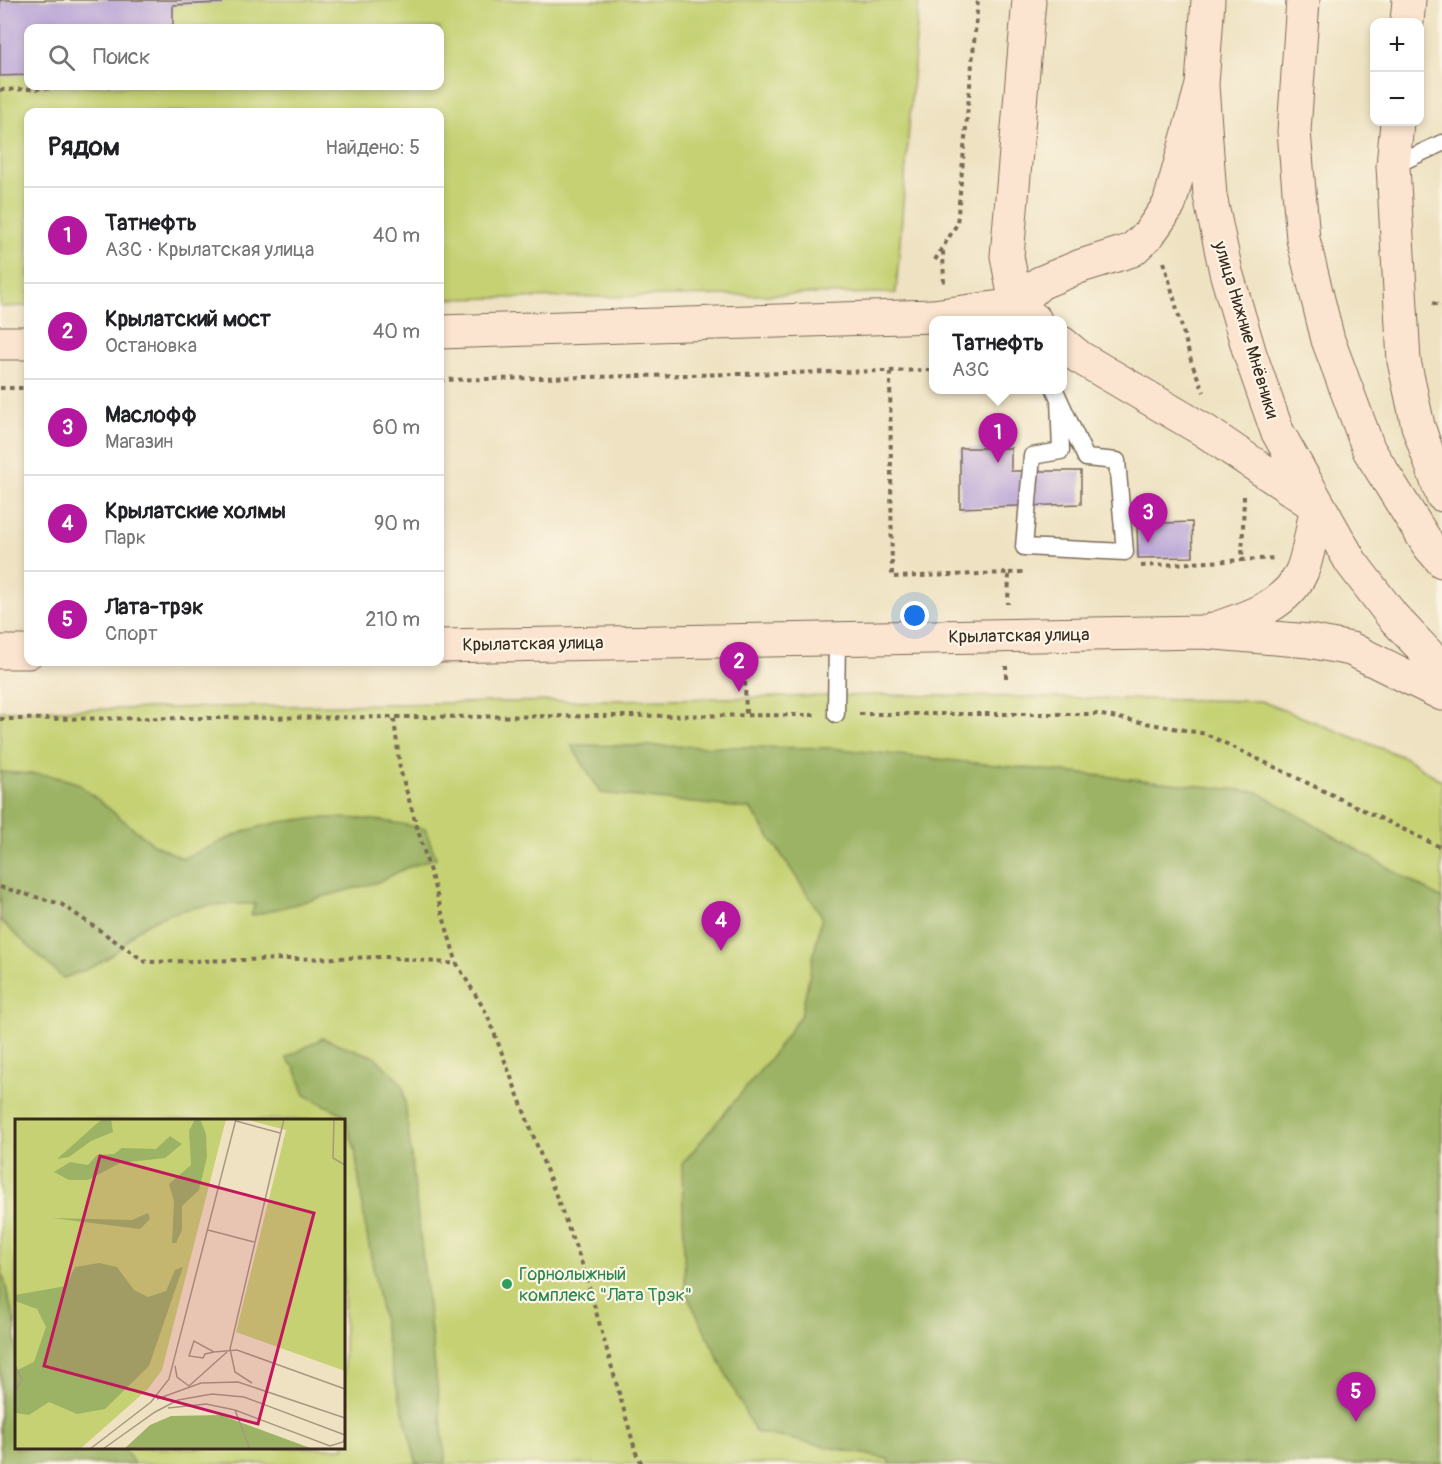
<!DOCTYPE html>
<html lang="ru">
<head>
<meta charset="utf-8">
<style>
  body { margin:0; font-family:Pangolin,sans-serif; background:#f2f2f2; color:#202124 }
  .controls { position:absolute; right:18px; top:18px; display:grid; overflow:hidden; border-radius:12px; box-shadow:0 3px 9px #0003 }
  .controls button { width:54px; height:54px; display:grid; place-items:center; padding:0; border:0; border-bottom:2px solid #e0e0e0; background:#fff; color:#202124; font:30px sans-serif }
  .you { position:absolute; left:915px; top:616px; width:21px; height:21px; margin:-15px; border:4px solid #fff; border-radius:50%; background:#1a73e8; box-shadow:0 0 0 9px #1a73e833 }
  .badge { display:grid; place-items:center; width:39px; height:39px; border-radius:50%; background:#b5179e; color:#fff; font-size:20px; font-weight:700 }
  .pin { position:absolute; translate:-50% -50px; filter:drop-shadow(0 2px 3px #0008) }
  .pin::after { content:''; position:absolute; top:32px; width:21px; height:18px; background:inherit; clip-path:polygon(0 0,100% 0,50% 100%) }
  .popup { position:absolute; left:929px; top:316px; width:138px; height:78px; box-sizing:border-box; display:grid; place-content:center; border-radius:12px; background:#fff; filter:drop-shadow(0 2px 4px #0005); font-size:20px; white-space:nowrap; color:#757577 }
  .popup b { font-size:22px; color:#202124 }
  .popup::after { content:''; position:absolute; left:50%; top:100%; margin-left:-12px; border:12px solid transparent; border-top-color:#fff }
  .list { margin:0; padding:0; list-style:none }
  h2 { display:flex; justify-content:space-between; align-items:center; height:78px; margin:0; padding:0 24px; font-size:26px }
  h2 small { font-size:20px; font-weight:400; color:#757577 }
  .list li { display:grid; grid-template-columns:39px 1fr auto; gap:18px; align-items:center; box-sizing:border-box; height:96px; padding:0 24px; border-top:2px solid #e0e0e0 }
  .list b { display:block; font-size:22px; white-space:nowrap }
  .list p { margin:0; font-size:20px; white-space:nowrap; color:#757577 }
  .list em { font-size:20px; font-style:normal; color:#757577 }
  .icon { flex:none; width:33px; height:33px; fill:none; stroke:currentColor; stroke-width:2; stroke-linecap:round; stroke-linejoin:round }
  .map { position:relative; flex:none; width:1442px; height:1464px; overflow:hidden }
  .search { position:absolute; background:#fff; box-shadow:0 3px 9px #0003; left:24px; top:24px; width:420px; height:66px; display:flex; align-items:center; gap:15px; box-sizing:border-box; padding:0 21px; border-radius:12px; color:#757577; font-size:22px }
  .panel { position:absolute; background:#fff; box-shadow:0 3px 9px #0003; left:24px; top:108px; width:420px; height:558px; border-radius:12px }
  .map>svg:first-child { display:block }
</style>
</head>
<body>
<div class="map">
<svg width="1442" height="1464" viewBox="0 0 1442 1464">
  <rect width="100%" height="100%" fill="#fcf5e5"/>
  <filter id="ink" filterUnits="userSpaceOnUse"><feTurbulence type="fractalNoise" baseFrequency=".0167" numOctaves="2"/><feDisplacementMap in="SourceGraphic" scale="12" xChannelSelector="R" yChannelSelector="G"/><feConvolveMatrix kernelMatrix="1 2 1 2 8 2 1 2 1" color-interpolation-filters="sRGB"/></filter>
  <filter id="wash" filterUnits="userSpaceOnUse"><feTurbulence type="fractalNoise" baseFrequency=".008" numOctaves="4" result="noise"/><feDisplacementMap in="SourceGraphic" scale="24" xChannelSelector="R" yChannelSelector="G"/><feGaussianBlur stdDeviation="1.35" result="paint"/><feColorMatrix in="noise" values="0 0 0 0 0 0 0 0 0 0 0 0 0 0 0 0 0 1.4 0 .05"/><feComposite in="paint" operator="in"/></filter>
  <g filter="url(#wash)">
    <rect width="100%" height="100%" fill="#efe2c2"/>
    <path fill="#c5d173" stroke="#807e48" stroke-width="1.5" fill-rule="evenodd" d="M0 0H919L896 293 440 299V112H28V306L0 307ZM28 28H440V86H28Z
      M891 695 1261 701 1406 758 1442 781V1464H0V711ZM16 1120H344V1448H16Z"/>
    <path fill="#9cb365" stroke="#6c6e42" stroke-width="1.5" d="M571 745 830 748 1258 792 1442 899V1464H891L888 1459 755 1432 685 1291 682 1164 769 1060 801 1015 822 916 751 809 601 793Z
      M0 772 49 775 77 783 153 844 182 858C202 852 219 842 238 834 290 812 371 815 425 829L436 858 406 868 378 882 251 916 255 904C217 903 171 907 139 929 131 934 126 942 119 949 102 964 84 971 63 978L0 920Z
      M322 1038 375 1057 403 1085 446 1464H417L391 1365 365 1224 355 1149 343 1114 305 1095 295 1068 286 1058Z
      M0 1263 16 1328V1448H124L134 1464H0Z"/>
    <g id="blocks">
      <path fill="#b8a3d7" d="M0 0H221L222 3 173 5V28H28V75L0 76Z
        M960 448H1011V471H1081V504L960 508Z
        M1192 522 1193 557 1138 558 1137 524Z"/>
    </g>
  </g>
  <g filter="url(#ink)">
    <use href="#blocks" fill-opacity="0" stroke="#7a6a57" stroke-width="1.5"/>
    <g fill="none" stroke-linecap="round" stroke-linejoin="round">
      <g stroke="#7a6a57" stroke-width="19">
        <path id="lane" d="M1393 166 1442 143
          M1055 390 1059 399 1086 458 1117 461 1125 552 1024 547 1032 456 1061 451 1059 399
          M836 714 837 638"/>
      </g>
      <g stroke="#7a6a57" stroke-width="35">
        <path id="secondary" d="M1029 0 1007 256 1016 305 1035 320
          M1208 0 1202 85 1210 196 1226 272 1250 354 1277 431 1351 562 1393 617 1442 669
          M1303 0 1294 131 1303 239 1328 340 1369 450 1429 546 1442 561
          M1407 22 1409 0
          M1397 122 1393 166 1404 361 1418 426 1442 495
          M440 332 933 316 1016 305 1040 283 1081 266 1132 250 1149 234 1169 205 1202 85
          M0 343H28
          M1062 343 1079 357 1205 431 1313 504
          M1214 629C1246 618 1287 606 1302 571 1310 551 1312 527 1317 506
          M440 646 1204 632 1309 641 1351 649 1442 694
          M0 652H28"/>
      </g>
      <path stroke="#7a6a57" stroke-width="4" stroke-dasharray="4.5 4.5" stroke-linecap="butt" d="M0 90 116 86
        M943 251 944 285
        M935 260 957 224 978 0
        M1164 262 1192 364 1204 392
        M1433 303 1442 306
        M890 372 892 577 1009 573 1008 604
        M440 380 934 370
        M0 388H28
        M1244 496 1242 560 1275 558
        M1141 566 1242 560
        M1009 573 1023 572
        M1006 678V666
        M745 682 746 715
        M859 714H1096L1206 734 1442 848
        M0 719 815 715
        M394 719 400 769 457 964 487 1014 584 1269 636 1453 642 1464
        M0 887 61 904 146 962 386 957 457 964"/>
      <use href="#lane" stroke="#fff" stroke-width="16"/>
      <use href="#secondary" stroke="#fce5d0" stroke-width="33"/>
    </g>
  </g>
  <circle fill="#2e9e5b" stroke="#fcf5e5" stroke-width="2" cx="507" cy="1284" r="6"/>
  <g text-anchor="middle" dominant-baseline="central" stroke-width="4.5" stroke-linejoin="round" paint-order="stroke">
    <g font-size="18" fill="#3b2a1e" stroke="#fcf5e5">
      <text transform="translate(1246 330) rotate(73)">улица Нижние Мнёвники</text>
      <text transform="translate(1019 636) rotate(-1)">Крылатская улица</text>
      <text transform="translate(533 644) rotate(-1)">Крылатская улица</text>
    </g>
    <g font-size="18" fill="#27864d" stroke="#fcf5e5" text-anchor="start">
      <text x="519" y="1274">Горнолыжный<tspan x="519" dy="21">комплекс "Лата Трэк"</tspan></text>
    </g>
  </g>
  <g transform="translate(15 1119)">
    <rect width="330" height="330" fill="#efe2c2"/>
    <path d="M0 0H211L147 251 133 270 65 330H0ZM230 0H330V252L221 213 271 11Z" fill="#c5d173"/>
    <path d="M87 0H96L98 13 76 22 54 38 42 40ZM180 0H185L191 15 192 38 184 71 167 87V111L161 124H157L159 82 154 65 176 46 174 12ZM155 17 167 25 150 39 105 44 73 61H54L39 53 55 43 73 46 82 36 99 35 107 29 141 30ZM133 94 135 100 125 110 37 99 117 101ZM84 144 102 148 119 171 133 178 151 172 160 151 168 148 134 247 90 290 62 295 34 283 14 296 0 294V252L19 243 31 208 22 190 0 182V176L51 167 60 148ZM206 296 298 330H109L135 306 156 297Z" fill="#9cb365"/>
    <path fill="none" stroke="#a79880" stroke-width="1.5" d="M319 0 318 39 330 46M221 2 265 14M193 111 239 123M199 233 190 235 188 239 174 237 179 222 199 233 222 231 330 270M0 247 7 260 0 273M160 247 162 258 174 267M237 264 220 253 215 230 269 0M174 267 212 233M142 280 186 264 223 263 330 299M153 289 191 285 220 291 315 327 328 323 330 319M220 291 235 330M75 330 136 283 154 260 221 0M88 330 140 293 163 281 197 275 229 278 330 316"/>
    <path fill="#c2185b" fill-opacity="0.15" stroke="#c2185b" stroke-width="3" d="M85 37 299 94 243 305 29 247Z"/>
    <rect width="330" height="330" fill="none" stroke="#3b2a1e" stroke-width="3"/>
  </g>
</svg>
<div class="controls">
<button>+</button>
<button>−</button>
</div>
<div class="you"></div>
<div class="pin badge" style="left:998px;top:463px">1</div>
<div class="popup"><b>Татнефть</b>АЗС</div>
<div class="pin badge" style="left:739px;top:692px">2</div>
<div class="pin badge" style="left:1148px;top:543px">3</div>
<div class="pin badge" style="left:721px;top:951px">4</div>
<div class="pin badge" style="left:1356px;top:1422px">5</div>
<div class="search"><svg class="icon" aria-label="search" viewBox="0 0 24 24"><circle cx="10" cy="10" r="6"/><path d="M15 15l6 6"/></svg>Поиск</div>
<section class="panel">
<h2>Рядом<small>Найдено: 5</small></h2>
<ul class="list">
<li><span class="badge">1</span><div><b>Татнефть</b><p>АЗС · Крылатская улица</p></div><em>40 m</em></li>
<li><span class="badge">2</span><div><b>Крылатский мост</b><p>Остановка</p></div><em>40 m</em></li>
<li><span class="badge">3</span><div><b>Маслофф</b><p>Магазин</p></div><em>60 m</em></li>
<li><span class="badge">4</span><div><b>Крылатские холмы</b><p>Парк</p></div><em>90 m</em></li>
<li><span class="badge">5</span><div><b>Лата-трэк</b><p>Спорт</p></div><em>210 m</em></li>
</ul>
</section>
</div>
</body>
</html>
